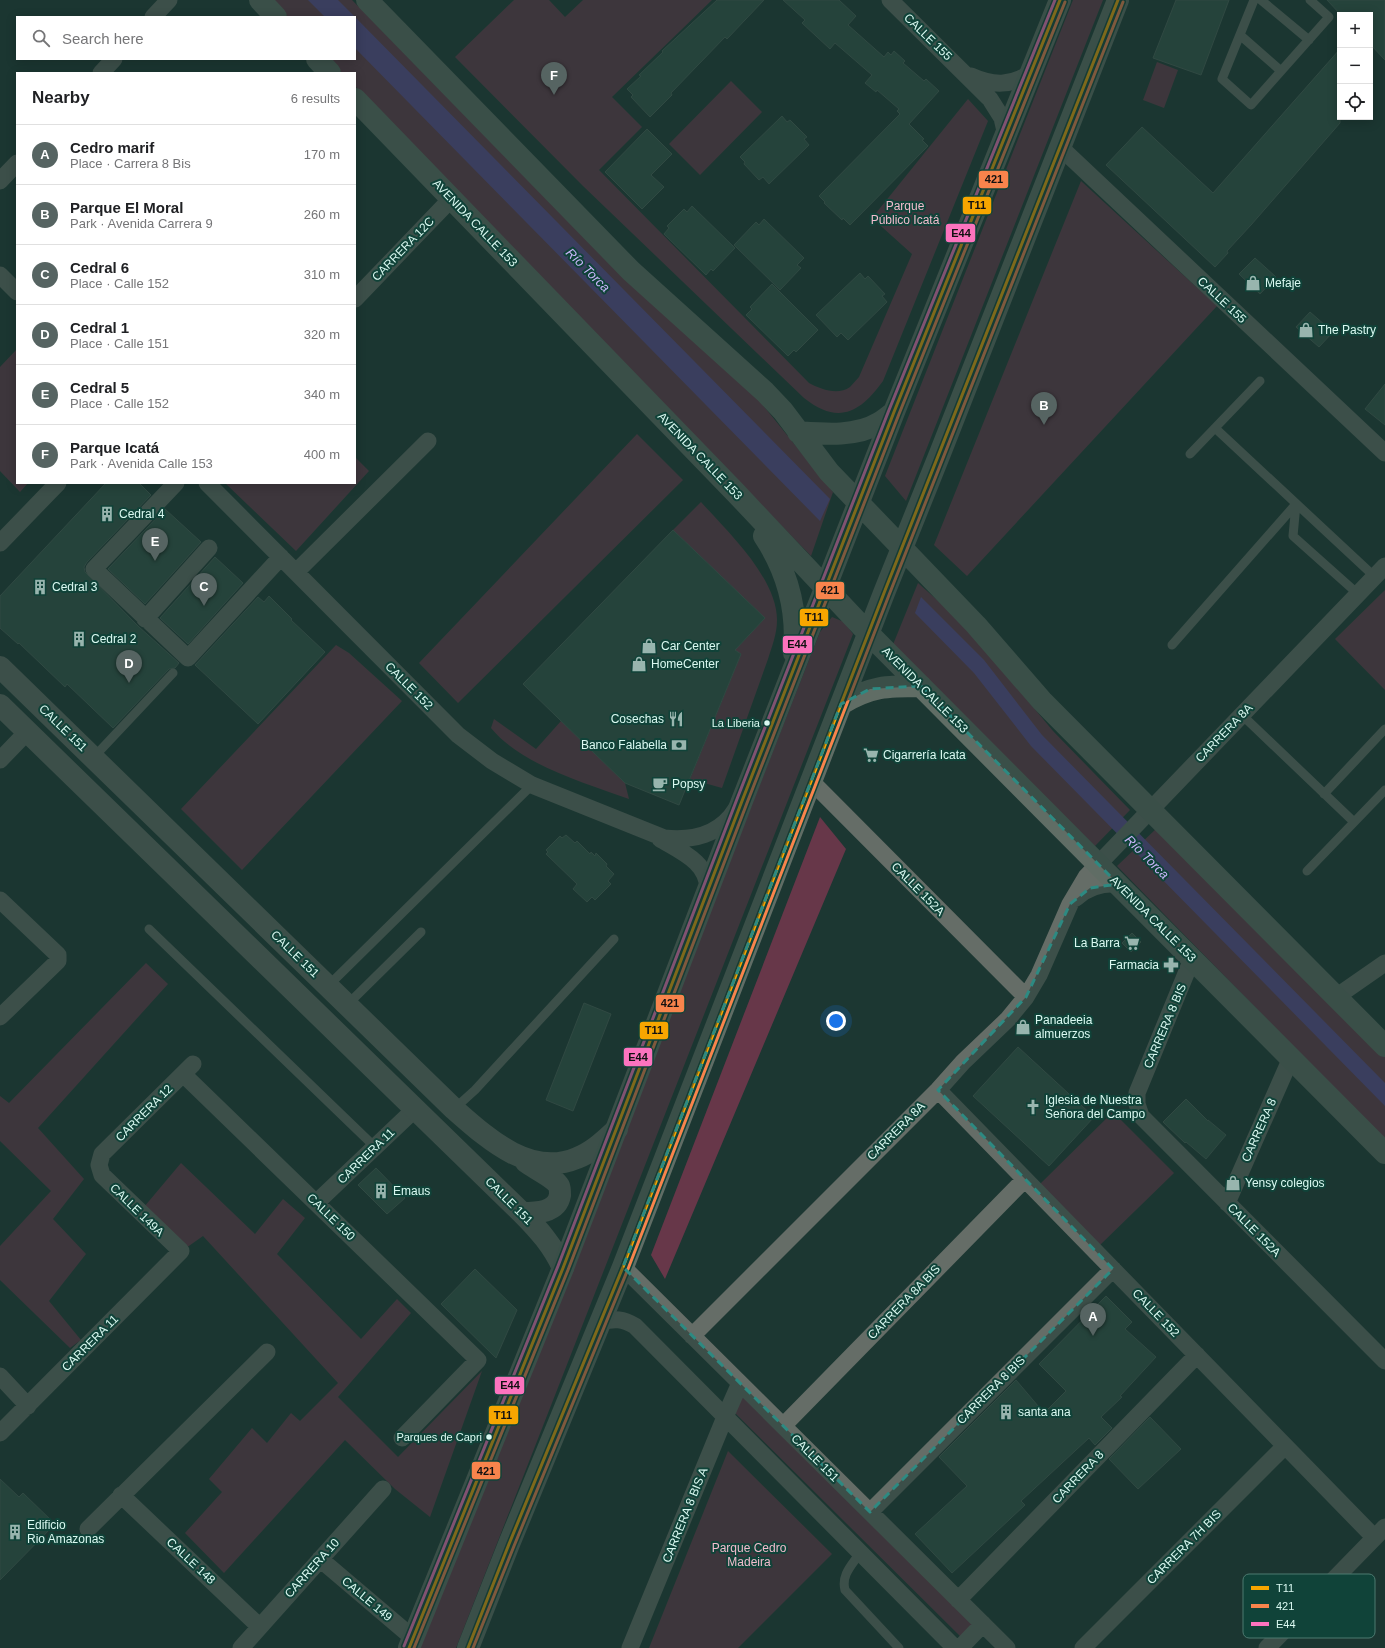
<!DOCTYPE html>
<html lang="en">
<head>
<meta charset="utf-8">
<style>
  body { margin:0; font-family:Helvetica,sans-serif; background:#f6f6f6; color:#202124 }
  .controls { position:absolute; right:12px; top:12px; display:grid; overflow:hidden; border-radius:0px; box-shadow:0 2px 10px #0003 }
  .controls button { width:36px; height:36px; display:grid; place-items:center; padding:0; border:0; border-bottom:1px solid #e0e0e0; background:#fff; color:#202124; font:20px sans-serif }
  .you { position:absolute; left:836px; top:1021px; width:14px; height:14px; margin:-10px; border:3px solid #fff; border-radius:50%; background:#1a73e8; box-shadow:0 0 0 6px #1a73e833 }
  .badge { display:grid; place-items:center; width:26px; height:26px; border-radius:50%; background:#566462; color:#fff; font-size:13px; font-weight:700 }
  .pin { position:absolute; translate:-50% -33px; filter:drop-shadow(0 1px 2px #0008) }
  .pin::after { content:''; position:absolute; top:21px; width:14px; height:12px; background:inherit; clip-path:polygon(0 0,100% 0,50% 100%) }
  .list { margin:0; padding:0; list-style:none }
  h2 { display:flex; justify-content:space-between; align-items:center; height:52px; margin:0; padding:0 16px; font-size:17px }
  h2 small { font-size:13px; font-weight:400; color:#757577 }
  .list li { display:grid; grid-template-columns:26px 1fr auto; gap:12px; align-items:center; box-sizing:border-box; height:60px; padding:0 16px; border-top:1px solid #e0e0e0 }
  .list b { display:block; font-size:15px; white-space:nowrap }
  .list p { margin:0; font-size:13px; white-space:nowrap; color:#757577 }
  .list em { font-size:13px; font-style:normal; color:#757577 }
  .icon { flex:none; width:22px; height:22px; fill:none; stroke:currentColor; stroke-width:2; stroke-linecap:round; stroke-linejoin:round }
  .map { position:relative; flex:none; width:1385px; height:1648px; overflow:hidden }
  .search { position:absolute; background:#fff; box-shadow:0 2px 10px #0003; left:16px; top:16px; width:340px; height:44px; display:flex; align-items:center; gap:10px; box-sizing:border-box; padding:0 14px; border-radius:0px; color:#757577; font-size:15px }
  .panel { position:absolute; background:#fff; box-shadow:0 2px 10px #0003; left:16px; top:72px; width:340px; height:412px; border-radius:0px }
  .map>svg:first-child { display:block }
</style>
</head>
<body>
<div class="map">
<svg width="1385" height="1648" viewBox="0 0 1385 1648">
  <rect width="100%" height="100%" fill="#1c3732"/>
  <path fill="#673749" d="M272 0H352L623 277 758 399 833 492 811 556 355 86V73H342L329 59H355V17H288Z
    M514 0H549L565 17 583 0H712L612 97 642 127 599 170 809 383C820 389 838 396 850 387 853 384 856 380 859 377L912 254 872 218 968 99 988 121 883 381C860 413 838 425 804 398L583 186 455 57Z
    M1073 0H1103L906 501 885 476Z
    M1157 62 1178 70 1164 108 1143 100Z
    M731 81 762 112 700 175 669 144Z
    M1081 181 1217 306 967 576 934 545Z
    M17 349V483H28L20 492 0 471V367Z
    M637 434 683 480 458 703 419 663Z
    M355 457 369 471 296 551 225 483H355Z
    M701 502C728 532 777 578 777 620 777 634 772 646 768 659L722 788 690 779 741 654 735 650 765 618 673 530Z
    M918 583 963 623 1053 731 1130 810 1095 846 892 647Z
    M1385 590V690L1335 639Z
    M832 617 844 622 853 634 456 1648H420L820 632Z
    M336 645 349 653 402 701 242 870 181 809Z
    M494 719 536 749 561 721 625 783 629 799C585 783 521 765 491 728Z
    M820 817 846 849 665 1279 651 1255Z
    M1157 828 1385 1056V1140L1117 866Z
    M146 963 168 984 38 1128 84 1179 53 1219 86 1254 49 1301 81 1340 70 1348 0 1280V1246L51 1191 0 1141V1096L9 1103Z
    M1113 1112 1174 1173 1100 1245 1040 1184Z
    M181 1163 255 1234 283 1199 305 1218 277 1254 361 1339 397 1299 411 1313 338 1397 398 1457 482 1371 430 1517 395 1489 345 1440 224 1573 185 1533 222 1492 209 1479 252 1428 267 1443 291 1413 300 1421 338 1383 203 1236 186 1248 144 1207Z
    M743 1396 975 1624 964 1640 735 1413Z
    M728 1451 832 1554 738 1648H649Z"/>
  <path fill="#614796" d="M308 0H338L355 17H325Z
    M355 17 830 499 820 521 355 48Z
    M921 597 984 660 1042 735 1385 1083V1106L1031 746 974 673 915 613Z"/>
  <path fill="#325248" stroke="#495f57" d="M717 0H764L727 39 725 37 671 93 672 95 650 117 631 97 633 95 627 89 641 76 639 75 663 52 662 51Z
    M783 0H839L856 16 848 25 884 57 888 52 891 55 894 51 905 61 903 63 924 81 926 79 939 91 909 124 924 139 922 140 928 146 850 225 843 218 842 220 824 203 825 202 819 196 900 114 897 111 899 109 877 90 876 92 865 83 872 75 835 43 830 49 802 23 805 20Z
    M1176 0H1229L1201 75 1153 58Z
    M1327 0H1385V60L1370 44V15H1341Z
    M1340 49V123L1251 225 1227 251 1228 253 1215 267 1106 165 1142 127 1213 193Z
    M782 116 787 122 790 120 807 137 804 139 809 145 769 184 763 177 759 180 744 164 745 162 740 157Z
    M647 129 672 154 651 175 664 187 642 209 605 172Z
    M692 206 735 248 713 271 711 269 706 275 664 234 669 228 667 226 684 209 687 212Z
    M764 219 804 258 797 265 801 268 780 290 734 245 756 222 759 225Z
    M1255 258 1276 277 1260 294 1239 274Z
    M860 273 865 279 868 276 885 294 882 296 887 302 848 340 841 333 837 337 816 315Z
    M772 284 818 330 796 352 794 350 788 356 746 315 752 309 750 307Z
    M1310 312 1333 332 1319 347 1296 327Z
    M1385 384V425L1365 409Z
    M106 483H139L151 495 87 562 84 567 85 572 138 626 179 663 175 668 169 669 113 728 67 684 65 687 19 643 18 644 0 628V596Z
    M165 509 201 542 145 604 108 569Z
    M673 530 765 618 735 650 741 654 679 805 625 783 523 684Z
    M215 557 243 583 188 644 160 618Z
    M269 596 292 619 291 620 325 652 258 724 195 665 258 597 264 602Z
    M566 835 575 843 577 841 590 854 591 852 595 856 596 853 607 864 606 866 614 874 608 881 611 884 595 900 592 897 587 902 573 889 577 884 546 854 548 852 546 850 560 836 562 838Z
    M1132 933 1141 942 1131 952 1122 943Z
    M584 1003 611 1014 573 1111 546 1100Z
    M1018 1047 1094 1117 1049 1166 973 1096Z
    M1186 1099 1208 1121V1120L1226 1135 1206 1159 1186 1142 1185 1143 1163 1122Z
    M376 1168 405 1198 387 1214 358 1185Z
    M475 1269 517 1310 496 1358 441 1304Z
    M1106 1296 1132 1322 1125 1329 1156 1357 1120 1396 1122 1397 1101 1417 1112 1428 1095 1445 1089 1438 1021 1501 1025 1505 952 1573 915 1534 967 1486 939 1457 1016 1380 1044 1413 1066 1391 1039 1364Z
    M1150 1417 1181 1449 1138 1489 1109 1459Z
    M0 1479 19 1497 23 1493 55 1524 0 1580Z"/>
  <g fill="none" stroke-linecap="round" stroke-linejoin="round">
    <path stroke="#656d67" stroke-width="9" d="M1254 0 1222 79 1251 105 1329 17 1310 0
      M1261 0 1309 40
      M1240 35 1281 71
      M1215 428 1375 577
      M1190 454 1260 381
      M1296 504 1293 536 1358 594
      M1172 645 1296 504
      M1242 715 1354 822
      M93 758 173 673
      M1324 794 1385 729
      M1307 871 1385 790
      M149 929 375 1147
      M328 986 532 785
      M347 1005 421 932
      M454 1109 475 1090 614 939
      M860 1553C852 1565 841 1575 845 1590L899 1648"/>
    <path stroke="#656d67" stroke-width="17" d="M890 0 990 99 1002 118 1006 135
      M153 17 169 0
      M101 73 114 59
      M971 76C993 86 1011 86 1031 73
      M1060 147 1385 453
      M0 181 17 163
      M0 275 17 292
      M355 299 451 199
      M176 483 94 569 188 658 281 557
      M207 483 458 735 492 761 532 785 664 838C692 841 720 835 736 809
      M0 543 58 483
      M296 572 428 441
      M145 619 209 548
      M0 760 27 732
      M811 781 1026 997
      M660 839C682 852 709 863 708 891
      M1076 898C1088 887 1101 883 1118 884
      M0 900 58 955V961L0 1017
      M1192 959 1137 1093V1104L1141 1116 1385 1361
      M1336 997 1385 963
      M183 1074 478 1360 402 1438
      M938 1090 1374 1537
      M316 1203 415 1109
      M1227 1203 1291 1058
      M623 1267 1007 1648
      M601 1322C615 1318 623 1319 635 1326L955 1648
      M692 1336 938 1090 963 1062 1008 1019 1026 997 1039 975 1070 904 1086 877 1385 566
      M0 1376 28 1406
      M783 1426 1025 1179
      M0 1433 181 1251 102 1175 99 1165 102 1154 193 1064
      M121 1495 260 1627
      M870 1512 1113 1269
      M88 1529 267 1352
      M320 1559 413 1638
      M958 1600 1197 1355
      M241 1648 383 1489
      M630 1648 725 1417 740 1383
      M960 1648 983 1624
      M1083 1648 1285 1446
      M1267 1648 1385 1527"/>
    <path stroke="#656d67" stroke-width="22" d="M0 667 454 1109C487 1138 530 1178 577 1158 593 1152 605 1140 617 1129
      M0 705 522 1213C539 1230 553 1246 563 1268
      M522 1213C536 1213 557 1213 560 1195 560 1192 560 1188 559 1186 555 1178 534 1168 526 1162"/>
    <path stroke="#606d65" stroke-width="22" d="M260 0 276 17
      M367 0 631 271 765 392 783 411 829 472 976 625 1042 701 1385 1046
      M317 59 330 73
      M355 99 736 493 868 633 1385 1153
      M798 432C824 434 856 437 879 423 884 420 889 416 894 412
      M764 536C788 572 798 610 794 653
      M841 704C871 686 887 686 921 686
      M409 1648 563 1268 742 801 894 412 1060 0
      M468 1648 509 1544 623 1267 884 593 941 451 1118 0"/>
    <g stroke="#104339" stroke-width="6">
      <path id="bus-1" d="M409 1648 563 1268 742 801 894 412 1060 0
        M468 1648 509 1544 623 1267 884 593 1118 0"/>
    </g>
    <g stroke="#104339" stroke-width="6">
      <path id="bus-2" d="M414 1648 568 1270 747 803 899 414 1065 2
        M473 1648 514 1546 628 1269 889 595 1123 2"/>
    </g>
    <g stroke="#104339" stroke-width="6">
      <path id="bus-3" d="M404 1646 558 1266 737 799 889 410 1055 0"/>
    </g>
    <use href="#bus-1" stroke="#f7a600" stroke-width="3"/>
    <use href="#bus-2" stroke="#f8844c" stroke-width="3"/>
    <use href="#bus-3" stroke="#fc73be" stroke-width="3"/>
  </g>
  <path d="M0 0H1385V1648H0ZM921 686 1118 884 1090 888 1070 904 1026 997 938 1090 1113 1269 870 1512 623 1267 841 704 870 689Z" fill="#1c3732" fill-opacity=".55" fill-rule="evenodd"/>
  <path fill="none" stroke="#2d8a82" stroke-width="3" stroke-dasharray="8 5" stroke-linejoin="round" d="M921 686 1118 884 1090 888 1070 904 1026 997 938 1090 1113 1269 870 1512 623 1267 841 704 870 689Z"/>
  <defs>
    <g id="shop-bare" transform="scale(1.2)"><path d="M-5-2.5h2.3a2.7 3.5 0 0 1 5.4 0H5L5.5 6h-11ZM-1.5-2.5h3a1.5 2.3 0 0 0-3 0Z" fill="#98b5ae" stroke="#104339" stroke-width="2.5" paint-order="stroke"/></g>
    <g id="building-bare" transform="scale(1.2)"><path d="M-4-6H4V6H1V3H-1V6H-4ZM-2.5-4.3h1.7v1.8h-1.7ZM.8-4.3h1.7v1.8H.8ZM-2.5-1h1.7V.8h-1.7ZM.8-1h1.7V.8H.8Z" fill="#98b5ae" stroke="#104339" stroke-width="2.5" paint-order="stroke"/></g>
    <g id="restaurant-bare" transform="scale(1.2)"><path d="M-5-6h1v4h1v-4h1v4h1v-4h1v5L-1.5 .5V6h-2V.5L-5-1ZM5-6V6H3V1.5H1.5Q1.5-4 5-6Z" fill="#98b5ae" stroke="#104339" stroke-width="2.5" paint-order="stroke"/></g>
    <g id="bank-bare" transform="scale(1.2)"><path d="M-6-4H6V4H-6ZM0-2.3a2.3 2.3 0 1 0 0 4.6a2.3 2.3 0 1 0 0-4.6Z" fill="#98b5ae" stroke="#104339" stroke-width="2.5" paint-order="stroke"/></g>
    <g id="supermarket-bare" transform="scale(1.2)"><path d="M-6-5.5h2.5l.6 2H6L4.5 2H-2.5L-4.4-4H-6ZM-1.5 3.2a1.3 1.3 0 1 0 .1 0ZM3 3.2a1.3 1.3 0 1 0 .1 0Z" fill="#98b5ae" stroke="#104339" stroke-width="2.5" paint-order="stroke"/></g>
    <g id="cafe-bare" transform="scale(1.2)"><path d="M-5.5-4.5H6V0H3Q3 3.5 0 3.5H-2.5Q-5.5 3.5-5.5 0ZM3-3.2v2h1.7v-2ZM-6 4.5H4V6H-6Z" fill="#98b5ae" stroke="#104339" stroke-width="2.5" paint-order="stroke"/></g>
    <g id="pharmacy-bare" transform="scale(1.2)"><path d="M-2-6h4v4h4v4h-4v4h-4v-4h-4v-4h4Z" fill="#98b5ae" stroke="#104339" stroke-width="2.5" paint-order="stroke"/></g>
    <g id="church-bare" transform="scale(1.2)"><path d="M-1.2-6h2.4v3.5h3.3v2.4h-3.3V6h-2.4V-.1h-3.3v-2.4h3.3Z" fill="#98b5ae" stroke="#104339" stroke-width="2.5" paint-order="stroke"/></g>
  </defs>
  <g fill-rule="evenodd">
    <use href="#shop-bare" x="1253" y="283"/>
    <use href="#shop-bare" x="1306" y="330"/>
    <use href="#building-bare" x="107" y="514"/>
    <use href="#building-bare" x="40" y="587"/>
    <use href="#building-bare" x="79" y="639"/>
    <use href="#shop-bare" x="649" y="646"/>
    <use href="#shop-bare" x="639" y="664"/>
    <use href="#restaurant-bare" x="676" y="719"/>
    <use href="#bank-bare" x="679" y="745"/>
    <use href="#supermarket-bare" x="871" y="755"/>
    <use href="#cafe-bare" x="660" y="784"/>
    <use href="#supermarket-bare" x="1132" y="943"/>
    <use href="#pharmacy-bare" x="1171" y="965"/>
    <use href="#shop-bare" x="1023" y="1027"/>
    <use href="#church-bare" x="1033" y="1107"/>
    <use href="#shop-bare" x="1233" y="1183"/>
    <use href="#building-bare" x="381" y="1191"/>
    <use href="#building-bare" x="1006" y="1412"/>
    <use href="#building-bare" x="15" y="1532"/>
  </g>
  <g fill="#daf9f1" stroke="#104339" stroke-width="1.5">
    <circle cx="767" cy="723" r="3.5"/>
    <circle cx="489" cy="1437" r="3.5"/>
  </g>
  <g text-anchor="middle" dominant-baseline="central" stroke-width="4" stroke-linejoin="round" paint-order="stroke">
    <g font-size="11" fill="#daf9f1" stroke="#104339" text-anchor="end">
      <text x="760" y="723">La Liberia</text>
      <text x="482" y="1437">Parques de Capri</text>
    </g>
    <g font-size="12" fill="#daf9f1" stroke="#104339">
      <text transform="translate(928 37) rotate(44)">CALLE 155</text>
      <text transform="translate(475 223) rotate(46)">AVENIDA CALLE 153</text>
      <text transform="translate(403 249) rotate(-46)">CARRERA 12C</text>
      <text transform="translate(1222 300) rotate(43)">CALLE 155</text>
      <text transform="translate(700 456) rotate(46)">AVENIDA CALLE 153</text>
      <text transform="translate(409 686) rotate(45)">CALLE 152</text>
      <text transform="translate(925 690) rotate(45)">AVENIDA CALLE 153</text>
      <text transform="translate(63 728) rotate(44)">CALLE 151</text>
      <text transform="translate(1224 733) rotate(-46)">CARRERA 8A</text>
      <text transform="translate(918 889) rotate(45)">CALLE 152A</text>
      <text transform="translate(1153 919) rotate(45)">AVENIDA CALLE 153</text>
      <text transform="translate(295 954) rotate(44)">CALLE 151</text>
      <text transform="translate(1165 1026) rotate(-67)">CARRERA 8 BIS</text>
      <text transform="translate(144 1113) rotate(-45)">CARRERA 12</text>
      <text transform="translate(1259 1130) rotate(-66)">CARRERA 8</text>
      <text transform="translate(896 1131) rotate(-45)">CARRERA 8A</text>
      <text transform="translate(366 1156) rotate(-44)">CARRERA 11</text>
      <text transform="translate(509 1201) rotate(45)">CALLE 151</text>
      <text transform="translate(137 1210) rotate(44)">CALLE 149A</text>
      <text transform="translate(331 1217) rotate(44)">CALLE 150</text>
      <text transform="translate(1254 1230) rotate(45)">CALLE 152A</text>
      <text transform="translate(904 1302) rotate(-46)">CARRERA 8A BIS</text>
      <text transform="translate(1156 1313) rotate(46)">CALLE 152</text>
      <text transform="translate(90 1343) rotate(-45)">CARRERA 11</text>
      <text transform="translate(991 1390) rotate(-45)">CARRERA 8 BIS</text>
      <text transform="translate(815 1458) rotate(45)">CALLE 151</text>
      <text transform="translate(1078 1477) rotate(-46)">CARRERA 8</text>
      <text transform="translate(685 1515) rotate(-68)">CARRERA 8 BIS A</text>
      <text transform="translate(1184 1547) rotate(-45)">CARRERA 7H BIS</text>
      <text transform="translate(191 1561) rotate(43)">CALLE 148</text>
      <text transform="translate(312 1568) rotate(-48)">CARRERA 10</text>
      <text transform="translate(367 1599) rotate(40)">CALLE 149</text>
    </g>
    <g font-size="12" fill="#f2bccd" stroke="#104339">
      <text x="905" y="206">Parque<tspan x="905" dy="14">Público Icatá</tspan></text>
      <text x="749" y="1548">Parque Cedro<tspan x="749" dy="14">Madeira</tspan></text>
    </g>
    <g font-size="12" fill="#daf9f1" stroke="#104339" text-anchor="start">
      <text x="1265" y="283">Mefaje</text>
      <text x="1318" y="330">The Pastry</text>
      <text x="119" y="514">Cedral 4</text>
      <text x="52" y="587">Cedral 3</text>
      <text x="91" y="639">Cedral 2</text>
      <text x="661" y="646">Car Center</text>
      <text x="651" y="664">HomeCenter</text>
      <text x="664" y="719" text-anchor="end">Cosechas</text>
      <text x="667" y="745" text-anchor="end">Banco Falabella</text>
      <text x="883" y="755">Cigarrería Icata</text>
      <text x="672" y="784">Popsy</text>
      <text x="1120" y="943" text-anchor="end">La Barra</text>
      <text x="1159" y="965" text-anchor="end">Farmacia</text>
      <text x="1035" y="1020">Panadeeia<tspan x="1035" dy="14">almuerzos</tspan></text>
      <text x="1045" y="1100">Iglesia de Nuestra<tspan x="1045" dy="14">Señora del Campo</tspan></text>
      <text x="1245" y="1183">Yensy colegios</text>
      <text x="393" y="1191">Emaus</text>
      <text x="1018" y="1412">santa ana</text>
      <text x="27" y="1525">Edificio<tspan x="27" dy="14">Rio Amazonas</tspan></text>
    </g>
    <g font-size="13" font-style="italic" fill="#cbb6fc" stroke="#104339">
      <text transform="translate(588 270) rotate(45)">Río Torca</text>
      <text transform="translate(1147 857) rotate(45)">Río Torca</text>
    </g>
  </g>
  <rect x="1243" y="1574" width="132" height="64" rx="6" fill="#104339" stroke="#4d7a70" stroke-width="1"/>
  <rect x="1251" y="1586" width="18" height="4" fill="#f7a600"/>
  <rect x="1251" y="1604" width="18" height="4" fill="#f8844c"/>
  <rect x="1251" y="1622" width="18" height="4" fill="#fc73be"/>
  <g font-size="11" fill="#daf9f1">
    <text x="1276" y="1592">T11</text>
    <text x="1276" y="1610">421</text>
    <text x="1276" y="1628">E44</text>
  </g>
  <g stroke="#104339" stroke-width="1.5">
    <rect x="978" y="170" width="31" height="19" rx="4" fill="#f8844c"/>
    <rect x="962" y="196" width="30" height="19" rx="4" fill="#f7a600"/>
    <rect x="945" y="223" width="31" height="20" rx="4" fill="#fc73be"/>
    <rect x="815" y="581" width="30" height="19" rx="4" fill="#f8844c"/>
    <rect x="799" y="608" width="30" height="19" rx="4" fill="#f7a600"/>
    <rect x="782" y="635" width="31" height="19" rx="4" fill="#fc73be"/>
    <rect x="655" y="994" width="30" height="19" rx="4" fill="#f8844c"/>
    <rect x="639" y="1021" width="30" height="19" rx="4" fill="#f7a600"/>
    <rect x="623" y="1047" width="30" height="20" rx="4" fill="#fc73be"/>
    <rect x="494" y="1376" width="31" height="19" rx="4" fill="#fc73be"/>
    <rect x="488" y="1405" width="31" height="20" rx="4" fill="#f7a600"/>
    <rect x="471" y="1461" width="30" height="19" rx="4" fill="#f8844c"/>
  </g>
  <g font-size="11" text-anchor="middle" font-weight="bold" fill="#111">
    <text x="994" y="183">421</text>
    <text x="977" y="209">T11</text>
    <text x="961" y="237">E44</text>
    <text x="830" y="594">421</text>
    <text x="814" y="621">T11</text>
    <text x="797" y="648">E44</text>
    <text x="670" y="1007">421</text>
    <text x="654" y="1034">T11</text>
    <text x="638" y="1061">E44</text>
    <text x="510" y="1389">E44</text>
    <text x="503" y="1419">T11</text>
    <text x="486" y="1475">421</text>
  </g>
</svg>
<div class="controls">
<button>+</button>
<button>−</button>
<button><svg class="icon" aria-label="locate" viewBox="0 0 24 24"><circle cx="12" cy="12" r="6"/><path d="M12 2v4M12 18v4M2 12h4M18 12h4"/></svg></button>
</div>
<div class="you"></div>
<div class="pin badge" style="left:1093px;top:1336px">A</div>
<div class="pin badge" style="left:1044px;top:425px">B</div>
<div class="pin badge" style="left:204px;top:606px">C</div>
<div class="pin badge" style="left:129px;top:683px">D</div>
<div class="pin badge" style="left:155px;top:561px">E</div>
<div class="pin badge" style="left:554px;top:95px">F</div>
<div class="search"><svg class="icon" aria-label="search" viewBox="0 0 24 24"><circle cx="10" cy="10" r="6"/><path d="M15 15l6 6"/></svg>Search here</div>
<section class="panel">
<h2>Nearby<small>6 results</small></h2>
<ul class="list">
<li><span class="badge">A</span><div><b>Cedro marif</b><p>Place · Carrera 8 Bis</p></div><em>170 m</em></li>
<li><span class="badge">B</span><div><b>Parque El Moral</b><p>Park · Avenida Carrera 9</p></div><em>260 m</em></li>
<li><span class="badge">C</span><div><b>Cedral 6</b><p>Place · Calle 152</p></div><em>310 m</em></li>
<li><span class="badge">D</span><div><b>Cedral 1</b><p>Place · Calle 151</p></div><em>320 m</em></li>
<li><span class="badge">E</span><div><b>Cedral 5</b><p>Place · Calle 152</p></div><em>340 m</em></li>
<li><span class="badge">F</span><div><b>Parque Icatá</b><p>Park · Avenida Calle 153</p></div><em>400 m</em></li>
</ul>
</section>
</div>
</body>
</html>
